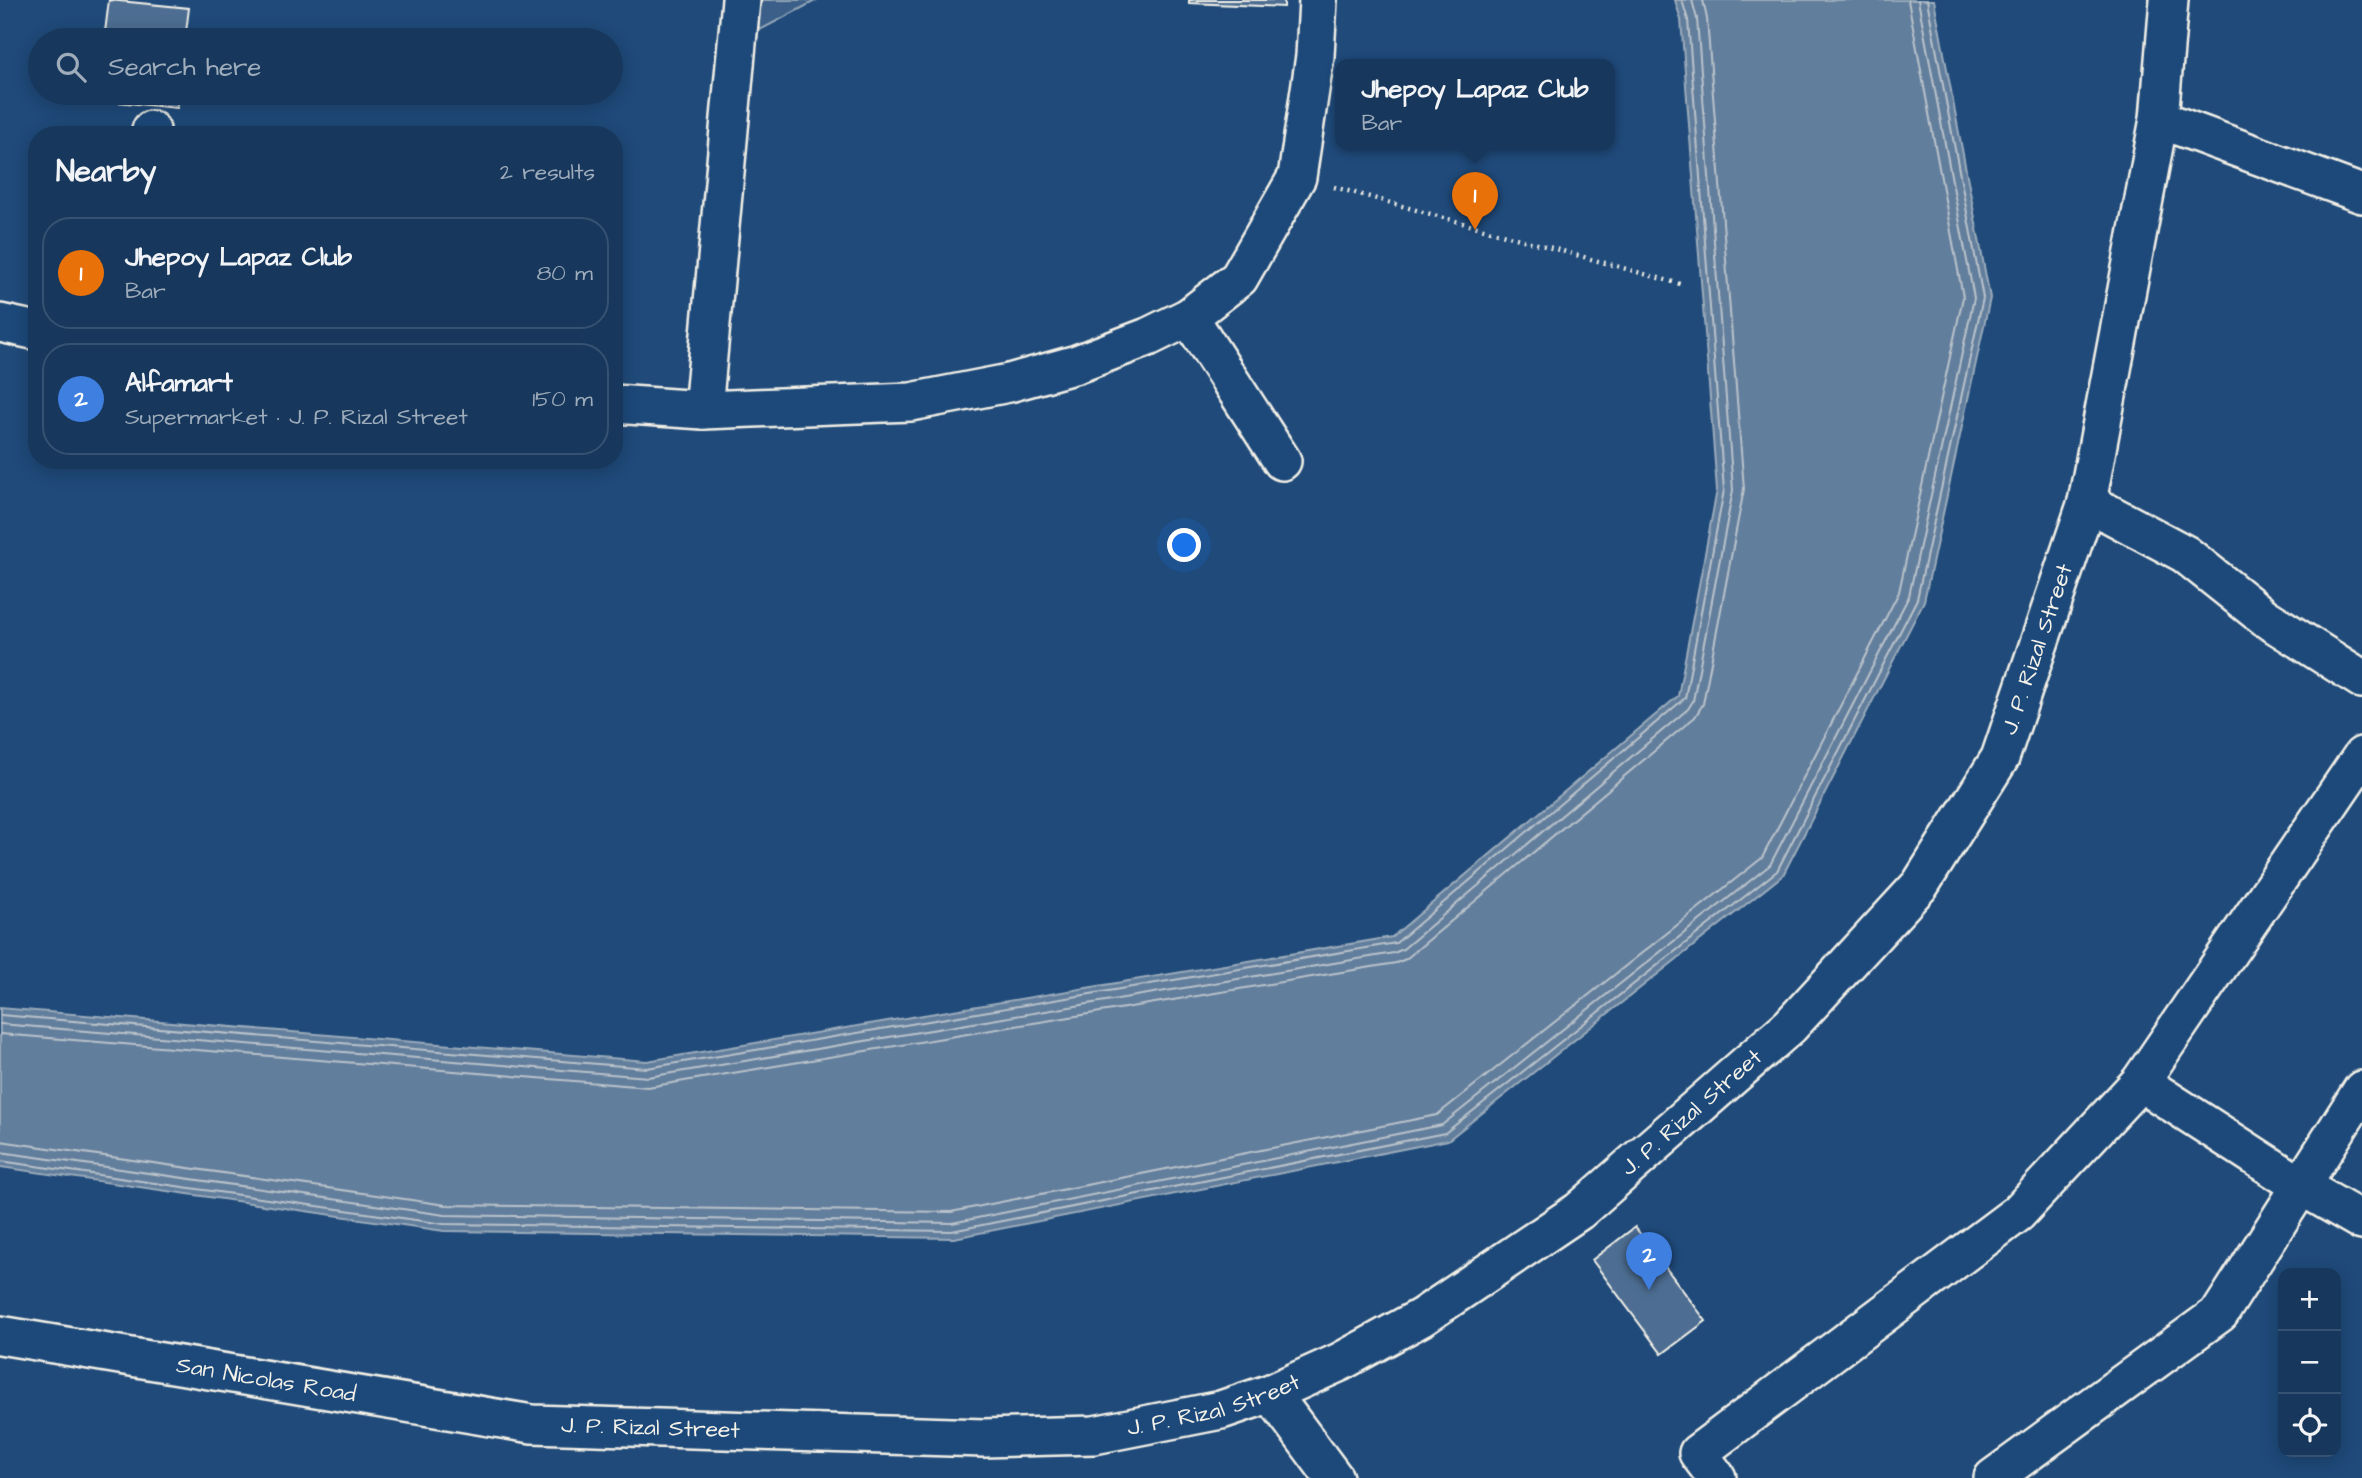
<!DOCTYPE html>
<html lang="en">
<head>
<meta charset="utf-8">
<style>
  body { margin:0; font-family:"Architects Daughter",sans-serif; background:#203f62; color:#f1f3f6 }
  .controls { position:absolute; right:21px; bottom:21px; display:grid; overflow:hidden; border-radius:14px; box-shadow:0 4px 18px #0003 }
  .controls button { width:63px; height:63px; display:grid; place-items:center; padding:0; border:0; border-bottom:2px solid #365272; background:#17385c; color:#f1f3f6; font:35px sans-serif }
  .you { position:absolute; left:1185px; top:546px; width:24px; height:24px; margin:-18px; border:5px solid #fff; border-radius:50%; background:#1a73e8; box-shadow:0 0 0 10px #1a73e833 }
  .badge { display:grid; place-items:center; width:46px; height:46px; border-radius:50%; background:#ff9aa2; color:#fff; font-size:23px; font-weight:700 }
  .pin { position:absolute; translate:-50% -58px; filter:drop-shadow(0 2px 4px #0008) }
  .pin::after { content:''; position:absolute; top:37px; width:24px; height:21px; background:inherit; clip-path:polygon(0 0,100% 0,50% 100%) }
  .popup { position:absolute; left:1335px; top:59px; width:280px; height:91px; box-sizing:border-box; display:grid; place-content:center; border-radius:14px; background:#17385c; filter:drop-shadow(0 2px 5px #0005); font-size:23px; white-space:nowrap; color:#9eacbb }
  .popup b { font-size:26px; color:#f1f3f6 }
  .popup::after { content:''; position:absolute; left:50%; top:100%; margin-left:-14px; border:14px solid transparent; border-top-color:#17385c }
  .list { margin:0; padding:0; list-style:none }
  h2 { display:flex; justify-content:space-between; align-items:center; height:91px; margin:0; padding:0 28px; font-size:30px }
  h2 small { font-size:23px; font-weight:400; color:#9eacbb }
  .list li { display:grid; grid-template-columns:46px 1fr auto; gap:21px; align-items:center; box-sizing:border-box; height:112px; margin:0 14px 14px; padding:0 14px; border:2px solid #365272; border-radius:28px }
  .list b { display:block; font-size:26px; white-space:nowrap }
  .list p { margin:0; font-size:23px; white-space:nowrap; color:#9eacbb }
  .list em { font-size:23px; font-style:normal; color:#9eacbb }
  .icon { flex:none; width:38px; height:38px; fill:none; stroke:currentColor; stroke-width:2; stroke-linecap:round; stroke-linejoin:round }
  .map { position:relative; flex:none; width:2362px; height:1478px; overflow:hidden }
  .search { position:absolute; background:#17385c; box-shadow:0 4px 18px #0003; left:28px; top:28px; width:595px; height:77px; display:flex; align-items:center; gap:18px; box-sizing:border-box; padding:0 24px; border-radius:38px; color:#9eacbb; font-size:26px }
  .panel { position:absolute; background:#17385c; box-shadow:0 4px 18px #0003; left:28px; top:126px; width:595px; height:343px; border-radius:28px }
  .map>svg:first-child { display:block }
</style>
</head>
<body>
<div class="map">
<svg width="2362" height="1478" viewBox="0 0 2362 1478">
  <rect width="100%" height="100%" fill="#1f4a7a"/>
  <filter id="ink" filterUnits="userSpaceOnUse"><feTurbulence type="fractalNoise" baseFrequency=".0143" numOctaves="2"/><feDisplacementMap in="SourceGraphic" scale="14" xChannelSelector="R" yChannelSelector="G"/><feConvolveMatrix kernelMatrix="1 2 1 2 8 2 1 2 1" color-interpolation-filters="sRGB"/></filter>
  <g filter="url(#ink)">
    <path fill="#3a5f88" stroke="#97a8b8" stroke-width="2" d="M744 0H817L760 30Z"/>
    <path fill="#627e9d" stroke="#9cacbb" stroke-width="2" d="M1675 0H1934L1990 298 1924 601 1783 875 1448 1140 954 1238 444 1231 0 1167V1008L647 1061 1392 937 1678 696 1717 490 1681 20Z"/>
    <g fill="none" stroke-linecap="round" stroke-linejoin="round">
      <path stroke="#bac3ca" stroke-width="2" d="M0 1015 647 1068 1396 943 1685 698 1724 490 1688 20 1682 0
        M0 1024 648 1077 1394 953 1403 949 1688 709 1693 701 1733 490 1697 19 1692 0
        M0 1034 648 1087 1396 963 1406 959 1695 717 1703 704 1744 489 1707 19 1703 0
        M0 1141 446 1205 951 1212 1437 1115 1762 858 1899 592 1963 297 1908 0
        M0 1152 445 1215 952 1223 1442 1125 1770 865 1909 596 1974 298 1918 0
        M0 1161 444 1224 952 1231 1445 1133 1777 871 1917 599 1983 298 1927 0"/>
    </g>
    <path fill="#4d6e92" stroke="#f4f1e8" stroke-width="2" d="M109 0 189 8 185 40H104Z
      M1189 0H1284V7L1189 3Z
      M98 93H179L177 108 97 100Z
      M1635 1227 1706 1321 1662 1354 1592 1260Z"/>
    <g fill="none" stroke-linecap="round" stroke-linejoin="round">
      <g stroke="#f4f1e8" stroke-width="42">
        <g id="minor">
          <path d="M2159 119 2362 194"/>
          <path d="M151 135V130"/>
          <path d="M1189 317 1282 461"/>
          <path d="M0 323 37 331"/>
          <path d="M614 404 703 410 911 402 1009 383 1077 364 1148 337 1189 317 1239 278 1297 177 1315 56 1318 0"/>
          <path d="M703 410 741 0"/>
          <path d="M2087 502 2185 554 2264 617 2362 679"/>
          <path d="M2140 1082 2301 1186 2362 1221"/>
          <path id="s1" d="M0 1335 532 1424 984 1438 1094 1435 1221 1410 1271 1393 1340 1362 1422 1317 1579 1211 1790 1026 1920 885 2000 758 2087 502 2159 119 2169 0"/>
          <path d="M1271 1393 1334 1478"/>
          <path d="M1717 1478 1698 1453 2018 1213 2140 1082 2362 756"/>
          <path d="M1993 1478 2220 1313 2362 1090"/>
        </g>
      </g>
      <path stroke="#f4f1e8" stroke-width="4.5" stroke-dasharray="2 5" stroke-linecap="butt" d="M1334 187 1680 284"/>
      <use href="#minor" stroke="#1f4a7a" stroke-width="37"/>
    </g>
  </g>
  <g text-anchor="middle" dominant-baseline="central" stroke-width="5" stroke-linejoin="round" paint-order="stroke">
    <g font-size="23" fill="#f4f1e8" stroke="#1f4a7a">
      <text stroke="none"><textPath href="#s1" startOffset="2380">J. P. Rizal Street</textPath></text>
      <text stroke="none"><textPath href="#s1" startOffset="1792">J. P. Rizal Street</textPath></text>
      <text stroke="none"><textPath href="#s1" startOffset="270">San Nicolas Road</textPath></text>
      <text stroke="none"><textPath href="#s1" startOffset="1225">J. P. Rizal Street</textPath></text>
      <text stroke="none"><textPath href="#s1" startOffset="658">J. P. Rizal Street</textPath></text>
    </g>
  </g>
</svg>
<div class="controls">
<button>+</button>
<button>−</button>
<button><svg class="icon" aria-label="locate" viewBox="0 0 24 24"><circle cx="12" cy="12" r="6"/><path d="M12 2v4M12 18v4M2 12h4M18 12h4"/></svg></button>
</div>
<div class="you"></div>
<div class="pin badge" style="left:1475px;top:230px;background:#e8710a">1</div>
<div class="popup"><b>Jhepoy Lapaz Club</b>Bar</div>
<div class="pin badge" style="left:1649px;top:1290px;background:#3f7fe0">2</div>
<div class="search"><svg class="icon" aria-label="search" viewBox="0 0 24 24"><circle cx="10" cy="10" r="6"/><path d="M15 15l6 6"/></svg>Search here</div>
<section class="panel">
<h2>Nearby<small>2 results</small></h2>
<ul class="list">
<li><span class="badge" style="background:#e8710a">1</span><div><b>Jhepoy Lapaz Club</b><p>Bar</p></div><em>80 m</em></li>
<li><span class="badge" style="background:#3f7fe0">2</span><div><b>Alfamart</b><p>Supermarket · J. P. Rizal Street</p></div><em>150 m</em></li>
</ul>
</section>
</div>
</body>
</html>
